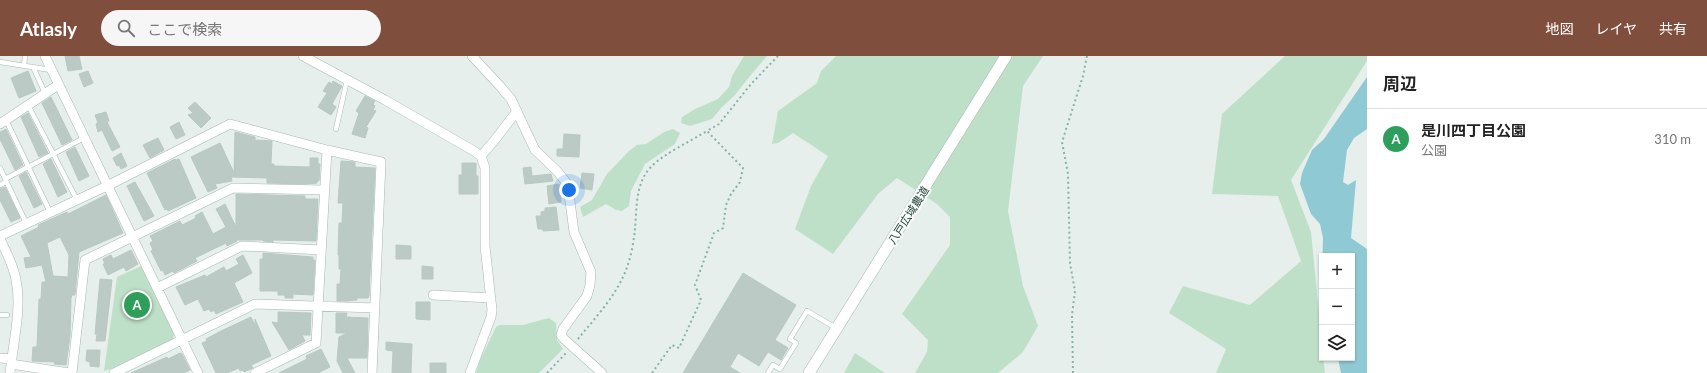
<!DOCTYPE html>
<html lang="ja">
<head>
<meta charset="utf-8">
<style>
  body { margin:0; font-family:Lato,"Noto Sans JP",sans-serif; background:#f6f6f6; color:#222 }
  .controls { position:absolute; right:12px; bottom:12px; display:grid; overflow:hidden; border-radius:0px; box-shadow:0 1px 3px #0004 }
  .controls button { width:36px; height:36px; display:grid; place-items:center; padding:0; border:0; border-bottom:1px solid #e0e0e0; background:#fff; color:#222; font:20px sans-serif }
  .you { position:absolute; left:569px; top:134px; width:14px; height:14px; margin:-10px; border:3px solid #fff; border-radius:50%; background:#1a73e8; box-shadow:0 0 0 6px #1a73e833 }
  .badge { display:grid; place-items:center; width:26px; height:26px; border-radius:50%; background:#804e3d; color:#fff; font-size:13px; font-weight:700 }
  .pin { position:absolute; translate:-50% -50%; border:2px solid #fff; box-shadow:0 1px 4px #0006 }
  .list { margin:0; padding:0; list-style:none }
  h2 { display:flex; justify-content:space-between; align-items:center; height:52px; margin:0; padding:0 16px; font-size:17px }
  h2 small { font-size:13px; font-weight:400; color:#767676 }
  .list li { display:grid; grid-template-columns:26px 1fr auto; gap:12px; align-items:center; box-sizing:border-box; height:60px; padding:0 16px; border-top:1px solid #e0e0e0 }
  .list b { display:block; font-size:15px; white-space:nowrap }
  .list p { margin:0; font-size:13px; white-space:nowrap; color:#767676 }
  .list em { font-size:13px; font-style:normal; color:#767676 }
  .icon { flex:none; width:22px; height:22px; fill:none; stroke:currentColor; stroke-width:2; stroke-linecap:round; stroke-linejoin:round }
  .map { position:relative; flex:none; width:1367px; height:317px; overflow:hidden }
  header { display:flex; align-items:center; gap:24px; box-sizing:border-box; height:56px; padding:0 20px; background:#804e3d; color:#fff }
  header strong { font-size:19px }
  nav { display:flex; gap:22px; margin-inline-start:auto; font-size:14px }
  .search { width:280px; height:36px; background:#f6f6f6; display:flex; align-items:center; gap:10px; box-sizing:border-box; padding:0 14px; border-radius:22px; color:#767676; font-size:15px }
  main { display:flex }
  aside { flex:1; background:#fff }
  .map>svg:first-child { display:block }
</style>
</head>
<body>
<header>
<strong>Atlasly</strong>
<div class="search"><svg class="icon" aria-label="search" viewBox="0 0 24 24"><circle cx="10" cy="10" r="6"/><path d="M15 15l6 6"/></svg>ここで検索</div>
<nav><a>地図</a><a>レイヤ</a><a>共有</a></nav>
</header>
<main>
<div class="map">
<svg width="1367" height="317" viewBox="0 0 1367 317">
  <rect width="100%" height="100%" fill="#e6efeb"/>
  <path fill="#bfe0c8" d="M744 0H767L750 20 735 39 722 51 712 63 690 70 681 67 682 61 695 53 718 43 729 31 732 20Z
    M836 0H1043L1023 30 1008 155 1023 230 1038 270 1023 296 998 317H915L927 296 928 284 902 258 950 189V161L937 148 897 122 878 138 833 198 795 173 811 130 828 100 793 77 778 87 772 88 778 55 817 27 821 15Z
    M1285 0H1367V5L1291 124 1311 176 1322 288V302H1323L1325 317H1216L1226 293 1169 257 1183 230 1250 249 1301 205 1278 140 1212 138 1222 58Z
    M673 73 680 77 675 88 645 108 631 135 629 150 622 155 616 154 606 148 583 161 580 151 592 144 607 118 629 95 637 89 646 88 664 76Z
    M141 210 174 278 173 284 111 313 104 315 117 221Z
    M549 262 556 267 557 284 563 293 539 317H476L481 302 496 271 500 269H523Z
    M855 297 885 317H844Z"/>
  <path fill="#8ec9d4" d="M1367 21V73L1354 82 1347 94 1343 126 1348 129 1356 124 1351 182 1367 193V317H1341L1338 302H1352V200H1322V220L1323 182 1320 168 1311 158 1300 128 1302 117 1312 94 1324 83Z"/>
  <path fill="#bbcac4" stroke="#b8c9c2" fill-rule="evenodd" d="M65 0H79L82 13 68 15Z
    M28 15 36 35 19 42 11 22Z
    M88 15 93 27 84 31 79 18Z
    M333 25 342 30 332 48 336 51 331 59 318 51 327 37 323 35 329 26 332 28Z
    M365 40 375 45 373 48 375 50 373 54 376 55 366 71 368 72 365 82 352 78 359 57 356 55Z
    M51 41 72 84 62 89 42 47Z
    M195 46 211 62 201 72 188 59 193 57 188 52Z
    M106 56 109 65 107 66 120 91 112 95 102 74 98 76 96 68 98 67 95 59Z
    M28 57 48 97 39 101 21 61Z
    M179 66 185 79 176 83 170 71Z
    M6 73 23 109 15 114 0 83V76Z
    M235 76 255 81V84L272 85 271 108H274V110L310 111V102H318V108H320L319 125H317V127L306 128 267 127V122L231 121 232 125 215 128 217 132 208 136 191 101 220 87 234 117Z
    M564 78 580 79 579 101 557 100V93H563Z
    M158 82 164 94 150 102 143 89Z
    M75 91 89 120 79 125 66 96Z
    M121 97 127 110 121 113 119 109 117 110 113 102Z
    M51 103 67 136 58 141 43 108Z
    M175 103 176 104 179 103 196 142 168 155 167 153 165 154 147 117Z
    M341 105 355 106V111L375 112 369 240 368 242H357V244L347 245H337V228H340L341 213H339V199H338L339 167H342L343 147H338Z
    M462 107H476V120H478V138H459V119H462Z
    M531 111 532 120 551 118 553 125 525 128 523 112Z
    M26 116 42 148 34 152 19 120Z
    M582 117 594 118 592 134 580 132Z
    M135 126 154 160 144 165 127 130Z
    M559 128 561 146 549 148 547 130Z
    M5 131 20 162 11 166 0 144V133Z
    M236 138 305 140V143H318L316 185 273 184V186L263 185V184H236L237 185 227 190 226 187 195 202 197 205 174 217 173 215 165 219 163 214 161 215 151 195 153 194 150 187 153 185 150 180 180 165 182 169 196 162 195 160 202 156 213 178 226 171 216 153 225 148 236 171Z
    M106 139 123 177 79 196 75 239H72L71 242 70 280 66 309 54 308 55 306 32 305 33 291H37L39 243H41L42 226H46L42 209 26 212 24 202 31 201 21 180 39 171 38 169 67 156 68 158ZM60 181 69 199 68 221 53 220 47 187Z
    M556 151 559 174 543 175V173H538L536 160H541V156L545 155V152Z
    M396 189 411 190V203H396Z
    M131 194 138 208 126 215 124 211 108 219 103 208H105L103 203 111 199 113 203Z
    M263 197 313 201V204H315L313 239 293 238V242H285V239H278V235H260V203H263Z
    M243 199 252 217 234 227 243 246 216 258 214 254 211 256 209 253 204 255 198 243 185 249 176 231 205 219 206 221 224 211 226 215 239 208 236 203Z
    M422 210 433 211V223H422Z
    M743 217 796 249 775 284 788 292 781 304 768 296 759 310 738 297 730 311 740 317H683Z
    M100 223 112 224 105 285H96L97 278H95Z
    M416 246H430V264L416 263Z
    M278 256 311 257 310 279H302L305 285 289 294 272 266 278 267Z
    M336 257H347L346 261 368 262 367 302H347L355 317H343L337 305 339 281 347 277H336Z
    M251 261 255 270V263L271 300 251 309 253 312 244 316 243 314 240 315 239 312 227 317H216L202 287 207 285 206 283 221 275Z
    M386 286 412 288 411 317H392L393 295 386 294Z
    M321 293 330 311 318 317H279L307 303 306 300Z
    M87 294H100L99 311 90 310V306L86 305Z
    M180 297 182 298 190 314 184 317H131L167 301 168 303Z
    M430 307H446V317H430Z"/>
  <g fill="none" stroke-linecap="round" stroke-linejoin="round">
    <g stroke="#a8b8b2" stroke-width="5.5">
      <path id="service" d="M0 6 51 14
        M24 10 25 0
        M33 11 45 37
        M28 49 77 144
        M6 64 50 156
        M336 73 347 24
        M0 112 26 167
        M5 123 84 82
        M0 129 6 126
        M0 259H7
        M768 317 773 309 780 313 796 287 790 283 807 255 836 272"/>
    </g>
    <g stroke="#a8b8b2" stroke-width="10">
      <path id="minor" d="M45 0 198 317
        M303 0 385 44 474 95 481 100 485 112V190L492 254 491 261 470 317
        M472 0 499 29 511 43 535 94 557 115 565 125 569 138 574 176 591 216 590 229 587 240 563 273 561 279 564 283 602 317
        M0 68 58 29
        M481 100 494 85 517 55
        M0 180 107 130 230 68 327 94 381 106 372 317
        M0 183C6 196 14 210 16 224 22 252 13 288 10 317
        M157 232 242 190 321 194
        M433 239 491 242
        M0 302 11 303
        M11 308 69 317
        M72 317 85 204 233 132 324 134
        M114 317 255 248 375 252
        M255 317 316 287 327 94"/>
    </g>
    <g stroke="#a8b8b2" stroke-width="12">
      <path id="tertiary" d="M809 317 1006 0"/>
    </g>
    <path stroke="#86b3a5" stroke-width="2" stroke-dasharray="2 3" stroke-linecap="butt" d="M578 283C595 262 616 240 626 214 631 201 634 185 635 172 637 152 635 127 651 111 663 98 691 85 707 75
      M547 317 567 296
      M652 317 672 289 679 292 701 244 695 229 714 177 723 172 726 149 731 138 740 126 743 112 707 75 719 68 751 28 778 0
      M1073 317 1072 259 1075 235 1070 207 1068 118 1062 86 1083 20 1087 0"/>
    <use href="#service" stroke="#fff" stroke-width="4.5"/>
    <use href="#minor" stroke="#fff" stroke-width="9"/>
    <use href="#tertiary" stroke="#fff" stroke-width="11"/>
  </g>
  <g text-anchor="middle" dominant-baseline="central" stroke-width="4" stroke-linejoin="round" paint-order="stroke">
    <g font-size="11" fill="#24423a" stroke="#f7fbf9">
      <text transform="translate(908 159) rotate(-58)">八戸広域農道</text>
    </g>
  </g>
</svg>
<div class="controls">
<button>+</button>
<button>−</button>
<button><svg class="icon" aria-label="layers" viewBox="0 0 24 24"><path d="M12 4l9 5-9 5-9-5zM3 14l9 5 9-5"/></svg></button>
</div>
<div class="you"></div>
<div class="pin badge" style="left:137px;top:249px;background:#2e9e5b">A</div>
</div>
<aside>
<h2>周辺<small></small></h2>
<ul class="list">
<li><span class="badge" style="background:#2e9e5b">A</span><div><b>是川四丁目公園</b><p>公園</p></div><em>310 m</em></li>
</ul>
</aside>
</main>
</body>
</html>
